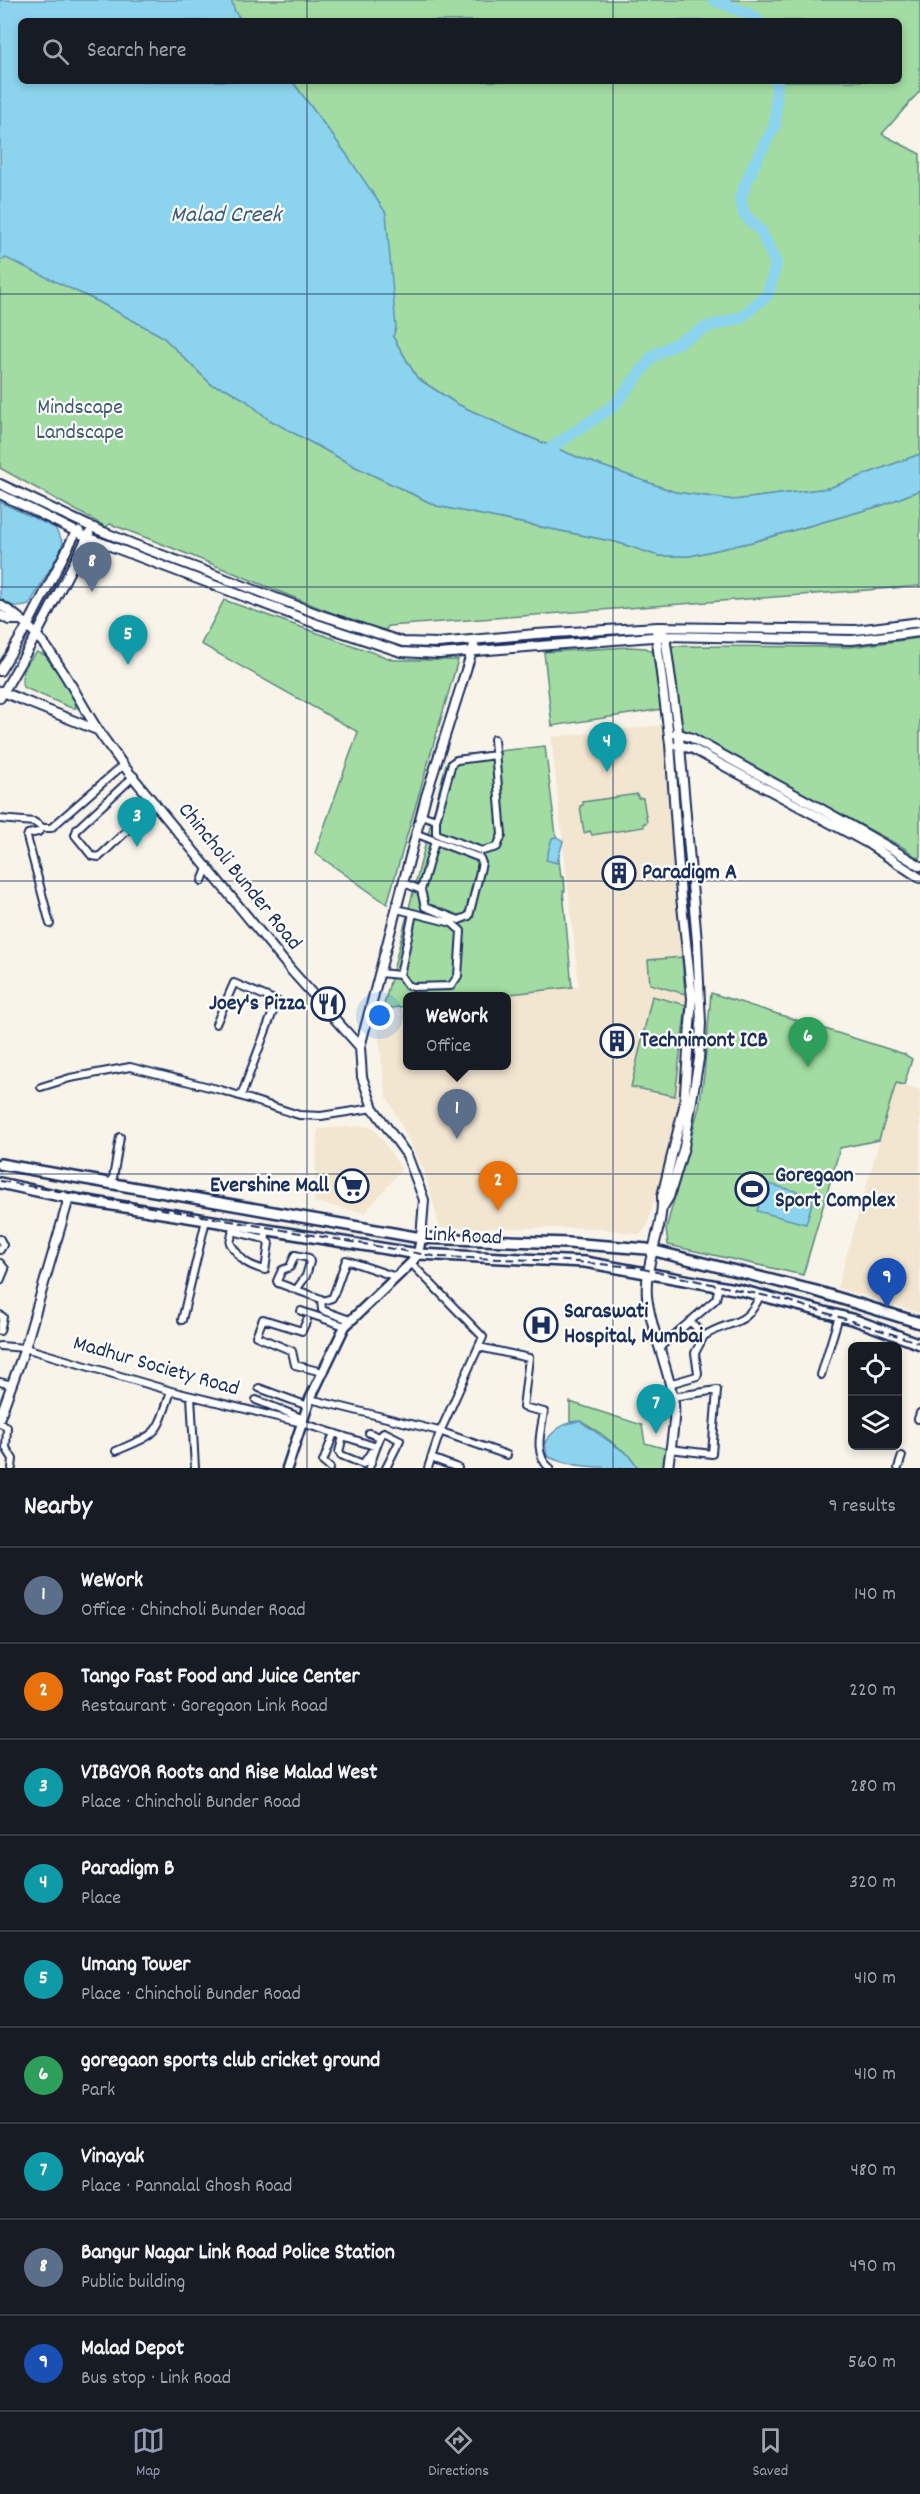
<!DOCTYPE html>
<html lang="en">
<head>
<meta charset="utf-8">
<style>
  body { margin:0; font-family:Dekko,sans-serif; background:#20242c; color:#f1f3f6 }
  .controls { position:absolute; right:18px; bottom:18px; display:grid; overflow:hidden; border-radius:9px; box-shadow:0 3px 9px #0003 }
  .controls button { width:54px; height:54px; display:grid; place-items:center; padding:0; border:0; border-bottom:2px solid #363941; background:#171b24; color:#f1f3f6; font:30px sans-serif }
  .you { position:absolute; left:380px; top:1016px; width:21px; height:21px; margin:-15px; border:4px solid #fff; border-radius:50%; background:#1a73e8; box-shadow:0 0 0 9px #1a73e833 }
  .badge { display:grid; place-items:center; width:39px; height:39px; border-radius:50%; background:#919bb2; color:#fff; font-size:20px; font-weight:700 }
  .pin { position:absolute; translate:-50% -50px; filter:drop-shadow(0 2px 3px #0008) }
  .pin::after { content:''; position:absolute; top:32px; width:21px; height:18px; background:inherit; clip-path:polygon(0 0,100% 0,50% 100%) }
  .popup { position:absolute; left:403px; top:992px; width:108px; height:78px; box-sizing:border-box; display:grid; place-content:center; border-radius:9px; background:#171b24; filter:drop-shadow(0 2px 4px #0005); font-size:20px; white-space:nowrap; color:#9ea1a6 }
  .popup b { font-size:22px; color:#f1f3f6 }
  .popup::after { content:''; position:absolute; left:50%; top:100%; margin-left:-12px; border:12px solid transparent; border-top-color:#171b24 }
  .list { margin:0; padding:0; list-style:none }
  h2 { display:flex; justify-content:space-between; align-items:center; height:78px; margin:0; padding:0 24px; font-size:26px }
  h2 small { font-size:20px; font-weight:400; color:#9ea1a6 }
  .list li { display:grid; grid-template-columns:39px 1fr auto; gap:18px; align-items:center; box-sizing:border-box; height:96px; padding:0 24px; border-top:2px solid #363941 }
  .list b { display:block; font-size:22px; white-space:nowrap }
  .list p { margin:0; font-size:20px; white-space:nowrap; color:#9ea1a6 }
  .list em { font-size:20px; font-style:normal; color:#9ea1a6 }
  .icon { flex:none; width:33px; height:33px; fill:none; stroke:currentColor; stroke-width:2; stroke-linecap:round; stroke-linejoin:round }
  .map { position:relative; flex:none; width:920px; height:1468px; overflow:hidden }
  .search { position:absolute; background:#171b24; box-shadow:0 3px 9px #0003; left:18px; right:18px; top:18px; height:66px; display:flex; align-items:center; gap:15px; box-sizing:border-box; padding:0 21px; border-radius:9px; color:#9ea1a6; font-size:22px }
  .sheet { height:942px; background:#171b24 }
  nav { display:flex; justify-content:space-around; align-items:center; box-sizing:border-box; height:84px; border-top:2px solid #363941; background:#171b24; font-size:16px; color:#9ea1a6 }
  nav a { display:grid; justify-items:center; gap:3px }
  nav .on { color:#919bb2 }
  .map>svg:first-child { display:block }
</style>
</head>
<body>
<div class="map">
<svg width="920" height="1468" viewBox="0 0 920 1468">
  <rect width="100%" height="100%" fill="#f9f4ea"/>
  <filter id="ink" filterUnits="userSpaceOnUse"><feTurbulence type="fractalNoise" baseFrequency=".0167" numOctaves="2"/><feDisplacementMap in="SourceGraphic" scale="12" xChannelSelector="R" yChannelSelector="G"/><feConvolveMatrix kernelMatrix="1 2 1 2 8 2 1 2 1" color-interpolation-filters="sRGB"/></filter>
  <g filter="url(#ink)">
    <path fill="#f2e6d1" d="M662 725 688 1001 680 1110 647 1226 640 1235 600 1228H440L424 1170 386 1095 378 1030 383 1009 407 1006 408 1066H506V996H491L579 986 551 737Z
      M896 1083 920 1090V1313L837 1288Z
      M363 1126 374 1128 402 1169 365 1213 314 1202 318 1129Z"/>
    <path fill="#a2dca2" stroke="#5e8680" stroke-width="1.5" d="M231 0H920V91L882 134 920 154V454L829 488 734 500 675 492 577 457 517 432 457 404 417 378 393 337 347 155 292 81H899V21H242L235 12Z
      M0 254 99 302 162 336 212 385 227 389 247 401 268 419 356 467 437 506 616 542 659 556H690L752 542 883 505 920 490V586L389 626 383 632 368 627C281 594 197 556 110 524L106 527 0 468Z
      M224 600 394 660H458L387 904 315 853 358 732 201 644Z
      M920 638V860L904 848 682 729 670 646 851 647Z
      M629 647 646 648 653 652 662 709 552 726 544 652Z
      M37 652 45 655 74 694 76 708 69 707 23 687C19 672 27 662 37 652Z
      M545 746 561 877H564L565 891H563L572 987 491 996H408L407 1006 383 1009 446 764 454 756Z
      M637 794 638 798H643L647 822 643 824 644 827 592 835 590 831 584 833 580 806 583 805V802Z
      M682 957 685 994 650 984 648 960Z
      M711 993 904 1054 912 1059 904 1085 896 1083 879 1140 840 1148 803 1275 668 1245 666 1229 699 1107 704 1075Z
      M652 996 686 1005 675 1096 631 1087Z
      M570 1402 642 1425 645 1443 667 1449 665 1468H638L630 1456 600 1433 580 1421 570 1422Z"/>
    <path fill="#8cd4ee" stroke="#5f92b4" stroke-width="1.5" d="M0 0H231L235 12 242 21H21V81H292L347 155 386 213 396 328 393 337 417 378 457 404 517 432 577 457 675 492 734 500 829 488 920 454V490L883 505 752 542 690 556H659L616 542 437 506 356 467 268 419 247 401 227 389 212 385 162 336 99 302 6 258 0 261Z
      M0 502 55 528 63 542 60 552 29 605C17 609 11 606 0 599Z
      M557 837 563 841 557 863 546 860 552 838Z
      M765 1183 814 1196 806 1224 757 1211Z
      M580 1421 630 1456 638 1468C609 1468 569 1468 547 1456L545 1442C555 1429 563 1423 580 1421Z"/>
    <g fill="none" stroke-linecap="round" stroke-linejoin="round">
      <path stroke="#8cd4ee" stroke-width="12" d="M714 0 749 14 759 21
        M552 447 614 406 653 356 707 327 742 317 768 294 776 264 761 231 744 214 740 198 754 164 775 125 777 81"/>
      <g stroke="#1b2f5e" stroke-width="10">
        <path id="minor" d="M134 776 77 829 75 835 92 856 99 857 156 803
          M421 815 436 820V833L441 836 482 851 497 847 502 835 494 739
          M0 819 34 822 43 828H51L123 765
          M436 820 452 763 457 760 496 755
          M43 828 38 832 28 834 27 837 50 924
          M202 881 208 866
          M404 883 421 890 425 907 459 920 469 916 482 863 480 858 417 834
          M421 890 435 841
          M379 973 400 975 407 985 413 987 451 986 458 976 461 931 452 923 397 909
          M400 975 413 913
          M216 1024 234 983 277 1001 241 1096
          M41 1087 70 1078 130 1067 221 1090 299 1115 321 1116 373 1108
          M112 1184 120 1137
          M234 1225 230 1243C241 1260 246 1265 265 1270L269 1243 265 1239 267 1230
          M232 1231 265 1239
          M0 1239 3 1245 0 1250
          M0 1263 5 1269 0 1281
          M411 1263 483 1337 440 1432 428 1468
          M296 1290 306 1276 310 1262 309 1258 295 1255 290 1267 282 1270 277 1281 278 1283 321 1299 322 1310 350 1320
          M323 1301 332 1298 334 1294 346 1260 396 1277
          M301 1311 345 1326
          M0 1315 3 1317 0 1331
          M182 1320 206 1220
          M307 1320 302 1331 263 1319 256 1336 292 1351 295 1365 322 1372
          M690 1321 704 1336C730 1319 745 1329 760 1296
          M0 1346 25 1348 171 1391 302 1423 374 1446 377 1444
          M479 1347 529 1358 523 1407 544 1412C541 1430 533 1455 550 1468
          M659 1348 716 1299 719 1286
          M821 1375 839 1316
          M0 1382 12 1385
          M669 1384 697 1376 698 1373 695 1353 704 1336
          M259 1388 308 1406
          M191 1396 195 1468
          M310 1399 439 1431 507 1455
          M256 1400 304 1419
          M918 1419 920 1413
          M0 1423 7 1427 6 1448 13 1459 12 1468
          M369 1433 380 1437
          M343 1436 339 1452 341 1455 363 1464 371 1452
          M670 1449 712 1454 717 1390 672 1397
          M116 1451C160 1432 156 1436 171 1391
          M431 1458 458 1468
          M330 1468 323 1462 334 1433
          M369 1468 380 1437 384 1432 400 1440 386 1468
          M898 1468 902 1456"/>
      </g>
      <g stroke="#1b2f5e" stroke-width="12">
        <path id="tertiary" d="M0 484 89 526 133 544 321 615 403 642 438 643 536 634 658 627 856 630 920 622
          M0 494 89 538 317 624 401 652 439 654 665 636 852 640 920 632
          M0 605C47 631 68 683 96 727 104 740 114 752 123 765L291 970 360 1047
          M0 615 9 620H19
          M656 634 670 744 681 896 692 998 684 1106 662 1196C664 1229 644 1262 647 1296 651 1333 669 1367 674 1404 676 1421 670 1450 668 1468
          M0 671 28 625 76 532 79 531
          M0 691 97 730
          M0 698 37 634 89 534
          M676 733 692 738C768 781 846 820 920 866
          M678 745 693 749 867 843 920 878
          M663 1207 669 1197 684 1147 699 1059 701 1023 697 942 680 746 665 636 663 633
          M421 1238 424 1200 407 1155 373 1108 362 1077 360 1047 426 796 474 645
          M0 1417 25 1348 69 1198"/>
      </g>
      <g stroke="#1b2f5e" stroke-width="13">
        <path id="secondary" d="M287 1468 310 1399 345 1326 411 1263 418 1254 421 1238"/>
      </g>
      <g stroke="#1b2f5e" stroke-width="14">
        <path id="primary" d="M0 1164 421 1238 568 1243 647 1249 816 1291 920 1323
          M0 1183 69 1198 418 1254 585 1262 740 1290 855 1320 920 1344"/>
      </g>
      <use href="#minor" stroke="#fff" stroke-width="6"/>
      <use href="#tertiary" stroke="#fff" stroke-width="8"/>
      <use href="#secondary" stroke="#fff" stroke-width="8"/>
      <use href="#primary" stroke="#fff" stroke-width="9"/>
      <path stroke="#1b2f5e" stroke-width="2" stroke-dasharray="9 4.5" stroke-linecap="butt" d="M0 1181 439 1257 565 1261 634 1267 789 1301 920 1343"/>
    </g>
  </g>
  <path fill="none" stroke="#1b2f5e" stroke-width="1.5" stroke-opacity="0.55" d="M307 0V21M613 0V21M307 81V1468M613 81V1468M0 294H920M0 587H920M0 881H920M0 1174H920"/>
  <defs>
    <g id="building-ring" transform="scale(1.725)"><circle r="9.5" fill="#fff" stroke="#1b2f5e" stroke-width="1.5"/><path d="M-4-6H4V6H1V3H-1V6H-4ZM-2.5-4.3h1.7v1.8h-1.7ZM.8-4.3h1.7v1.8H.8ZM-2.5-1h1.7V.8h-1.7ZM.8-1h1.7V.8H.8Z" fill="#1b2f5e"/></g>
    <g id="restaurant-ring" transform="scale(1.725)"><circle r="9.5" fill="#fff" stroke="#1b2f5e" stroke-width="1.5"/><path d="M-5-6h1v4h1v-4h1v4h1v-4h1v5L-1.5 .5V6h-2V.5L-5-1ZM5-6V6H3V1.5H1.5Q1.5-4 5-6Z" fill="#1b2f5e"/></g>
    <g id="supermarket-ring" transform="scale(1.725)"><circle r="9.5" fill="#fff" stroke="#1b2f5e" stroke-width="1.5"/><path d="M-6-5.5h2.5l.6 2H6L4.5 2H-2.5L-4.4-4H-6ZM-1.5 3.2a1.3 1.3 0 1 0 .1 0ZM3 3.2a1.3 1.3 0 1 0 .1 0Z" fill="#1b2f5e"/></g>
    <g id="stadium-ring" transform="scale(1.725)"><circle r="9.5" fill="#fff" stroke="#1b2f5e" stroke-width="1.5"/><path d="M0-5a6.5 5 0 1 0 0 10a6.5 5 0 1 0 0-10ZM-3.5-1.8h7v3.6h-7Z" fill="#1b2f5e"/></g>
    <g id="hospital-ring" transform="scale(1.725)"><circle r="9.5" fill="#fff" stroke="#1b2f5e" stroke-width="1.5"/><path d="M-5-5h3v3.5h4V-5h3V5h-3V1.5h-4V5h-3Z" fill="#1b2f5e"/></g>
  </defs>
  <g fill-rule="evenodd">
    <use href="#building-ring" x="619" y="873"/>
    <use href="#restaurant-ring" x="328" y="1004"/>
    <use href="#building-ring" x="617" y="1041"/>
    <use href="#supermarket-ring" x="352" y="1186"/>
    <use href="#stadium-ring" x="752" y="1189"/>
    <use href="#hospital-ring" x="541" y="1325"/>
  </g>
  <g text-anchor="middle" dominant-baseline="central" stroke-width="4.5" stroke-linejoin="round" paint-order="stroke">
    <g font-size="22" fill="#3d5a6f" stroke="#fff">
      <text x="80" y="408">Mindscape<tspan x="80" dy="25">Landscape</tspan></text>
    </g>
    <g font-size="22" font-weight="bold" fill="#1b2f5e" stroke="#fff" text-anchor="start">
      <text x="642" y="873">Paradigm A</text>
      <text x="305" y="1004" text-anchor="end">Joey's Pizza</text>
      <text x="640" y="1041">Technimont ICB</text>
      <text x="775" y="1176">Goregaon<tspan x="775" dy="25">Sport Complex</tspan></text>
      <text x="329" y="1186" text-anchor="end">Evershine Mall</text>
      <text x="564" y="1312">Saraswati<tspan x="564" dy="25">Hospital, Mumbai</tspan></text>
    </g>
    <g font-size="22" fill="#1b2f5e" stroke="#fff">
      <text transform="translate(239 877) rotate(51)">Chincholi Bunder Road</text>
      <text transform="translate(463 1237) rotate(3)">Link Road</text>
      <text transform="translate(156 1367) rotate(16)">Madhur Society Road</text>
    </g>
    <g font-size="24" font-style="italic" fill="#375882" stroke="#fff">
      <text x="226" y="216">Malad Creek</text>
    </g>
  </g>
</svg>
<div class="controls">
<button><svg class="icon" aria-label="locate" viewBox="0 0 24 24"><circle cx="12" cy="12" r="6"/><path d="M12 2v4M12 18v4M2 12h4M18 12h4"/></svg></button>
<button><svg class="icon" aria-label="layers" viewBox="0 0 24 24"><path d="M12 4l9 5-9 5-9-5zM3 14l9 5 9-5"/></svg></button>
</div>
<div class="you"></div>
<div class="pin badge" style="left:457px;top:1139px;background:#5c6f8a">1</div>
<div class="popup"><b>WeWork</b>Office</div>
<div class="pin badge" style="left:498px;top:1211px;background:#e8710a">2</div>
<div class="pin badge" style="left:137px;top:847px;background:#0f9aa8">3</div>
<div class="pin badge" style="left:607px;top:772px;background:#0f9aa8">4</div>
<div class="pin badge" style="left:128px;top:665px;background:#0f9aa8">5</div>
<div class="pin badge" style="left:808px;top:1067px;background:#2e9e5b">6</div>
<div class="pin badge" style="left:656px;top:1434px;background:#0f9aa8">7</div>
<div class="pin badge" style="left:92px;top:592px;background:#5c6f8a">8</div>
<div class="pin badge" style="left:887px;top:1308px;background:#1a4fb4">9</div>
<div class="search"><svg class="icon" aria-label="search" viewBox="0 0 24 24"><circle cx="10" cy="10" r="6"/><path d="M15 15l6 6"/></svg>Search here</div>
</div>
<section class="sheet">
<h2>Nearby<small>9 results</small></h2>
<ul class="list">
<li><span class="badge" style="background:#5c6f8a">1</span><div><b>WeWork</b><p>Office · Chincholi Bunder Road</p></div><em>140 m</em></li>
<li><span class="badge" style="background:#e8710a">2</span><div><b>Tango Fast Food and Juice Center</b><p>Restaurant · Goregaon Link Road</p></div><em>220 m</em></li>
<li><span class="badge" style="background:#0f9aa8">3</span><div><b>VIBGYOR Roots and Rise Malad West</b><p>Place · Chincholi Bunder Road</p></div><em>280 m</em></li>
<li><span class="badge" style="background:#0f9aa8">4</span><div><b>Paradigm B</b><p>Place</p></div><em>320 m</em></li>
<li><span class="badge" style="background:#0f9aa8">5</span><div><b>Umang Tower</b><p>Place · Chincholi Bunder Road</p></div><em>410 m</em></li>
<li><span class="badge" style="background:#2e9e5b">6</span><div><b>goregaon sports club cricket ground</b><p>Park</p></div><em>410 m</em></li>
<li><span class="badge" style="background:#0f9aa8">7</span><div><b>Vinayak</b><p>Place · Pannalal Ghosh Road</p></div><em>480 m</em></li>
<li><span class="badge" style="background:#5c6f8a">8</span><div><b>Bangur Nagar Link Road Police Station</b><p>Public building</p></div><em>490 m</em></li>
<li><span class="badge" style="background:#1a4fb4">9</span><div><b>Malad Depot</b><p>Bus stop · Link Road</p></div><em>560 m</em></li>
</ul>
</section>
<nav>
<a class="on"><svg class="icon" aria-label="map" viewBox="0 0 24 24"><path d="M3 6l6-2 6 2 6-2v14l-6 2-6-2-6 2zM9 4v14M15 6v14"/></svg>Map</a>
<a><svg class="icon" aria-label="directions" viewBox="0 0 24 24"><path d="M12 3l9 9-9 9-9-9zM9 14v-3h6M13 9l2 2-2 2"/></svg>Directions</a>
<a><svg class="icon" aria-label="saved" viewBox="0 0 24 24"><path d="M7 4h10v16l-5-4-5 4z"/></svg>Saved</a>
</nav>
</body>
</html>
